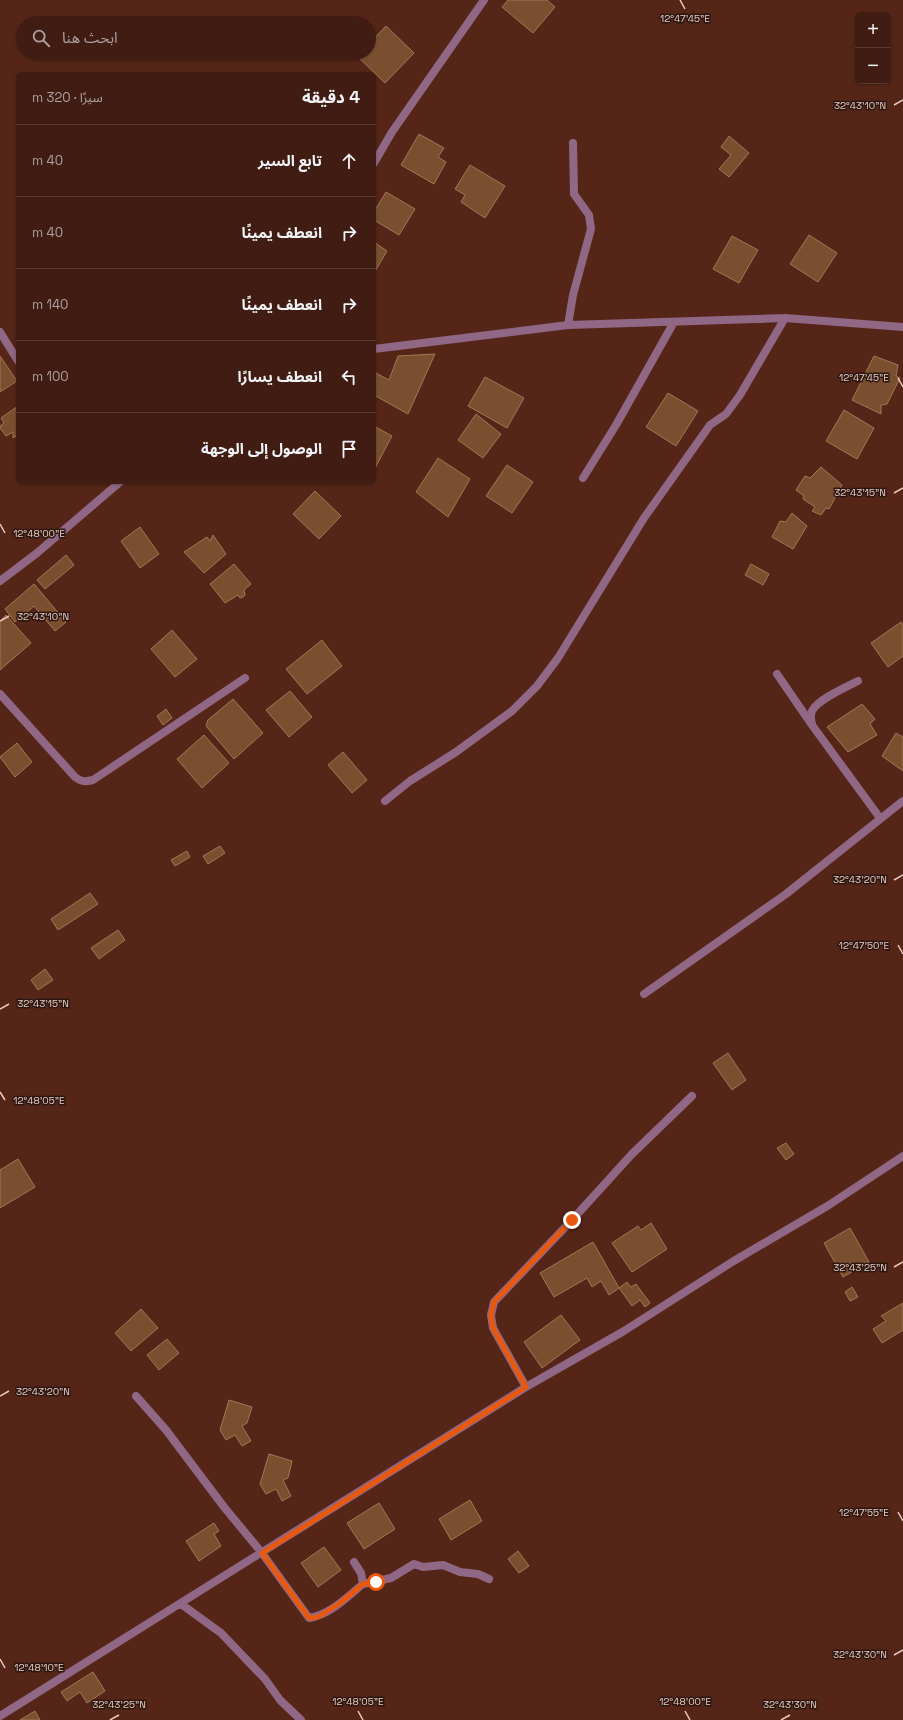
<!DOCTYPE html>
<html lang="ar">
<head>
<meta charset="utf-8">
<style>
  body { margin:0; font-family:"Space Grotesk","Noto Sans Arabic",sans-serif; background:#4b2920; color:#f1f3f6; direction:rtl }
  .controls { position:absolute; right:12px; top:12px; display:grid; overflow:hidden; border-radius:6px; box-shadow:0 1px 3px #0004 }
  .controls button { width:36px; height:36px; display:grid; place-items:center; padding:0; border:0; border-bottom:1px solid #593a32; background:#401c12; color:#f1f3f6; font:20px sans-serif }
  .stop { position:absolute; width:12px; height:12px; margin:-9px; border:3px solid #ea580c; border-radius:50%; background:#fff }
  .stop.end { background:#ea580c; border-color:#fff; box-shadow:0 1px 4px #0008 }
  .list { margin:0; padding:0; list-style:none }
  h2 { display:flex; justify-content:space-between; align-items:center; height:52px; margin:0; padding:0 16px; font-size:17px }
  h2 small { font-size:13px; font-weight:400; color:#aea19f }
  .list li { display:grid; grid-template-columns:26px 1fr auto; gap:12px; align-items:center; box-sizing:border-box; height:72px; padding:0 16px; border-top:1px solid #593a32 }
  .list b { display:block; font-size:15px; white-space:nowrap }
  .list em { font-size:13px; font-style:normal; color:#aea19f }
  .icon { flex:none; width:22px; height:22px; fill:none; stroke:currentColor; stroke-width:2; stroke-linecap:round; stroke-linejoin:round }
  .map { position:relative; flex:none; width:903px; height:1720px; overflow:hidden; direction:ltr }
  .search { position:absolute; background:#401c12; box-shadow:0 1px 3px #0004; left:16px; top:16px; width:360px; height:44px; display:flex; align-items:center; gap:10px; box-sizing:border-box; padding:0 14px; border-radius:22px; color:#aea19f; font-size:15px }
  .panel { position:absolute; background:#401c12; box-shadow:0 1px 3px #0004; left:16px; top:72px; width:360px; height:412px; border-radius:6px; direction:rtl }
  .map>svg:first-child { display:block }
</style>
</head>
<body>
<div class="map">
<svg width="903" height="1720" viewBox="0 0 903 1720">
  <rect width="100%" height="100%" fill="#552618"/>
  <path fill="#7a4f2f" stroke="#a47655" d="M508 0H547L555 7 533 33 502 7Z
    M386 26 414 53 385 83 357 56 360 53H369V44Z
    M419 134 444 148 438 157 446 162 434 184 401 165Z
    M729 136 749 153 729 177 719 169 731 155 721 147Z
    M470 165 505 186 485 218 461 202 465 195 455 189Z
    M386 192 415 209 399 235 374 220V212Z
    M809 235 837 253 818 282 790 264Z
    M732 236 758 250 739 283 713 269Z
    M374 242 387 251 374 273Z
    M435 354 408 414 374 395V372L389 380 398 356Z
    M0 356 17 381 0 392Z
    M874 356 898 365 896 376 900 378 887 404 881 405V414L852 400Z
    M485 377 524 398 507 428 468 406Z
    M668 393 698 411 676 446 646 427Z
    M18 406V435L13 438V432L6 436 0 428V426L4 423 1 418Z
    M844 410 874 428 857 459 826 441Z
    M476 414 501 434 483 458 458 440Z
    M374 426 392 436 374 470Z
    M438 458 470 479 448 517 416 492Z
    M507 465 533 482 512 513 486 496Z
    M821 467 842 485 829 509 826 508 821 515 812 511 815 507 803 499 804 496 796 490 805 476 810 478Z
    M315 491 341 516 319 539 293 514Z
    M792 513 807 526 793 549 772 537 780 521 786 522Z
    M140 527 159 554 140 568 121 541Z
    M213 535 226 554 204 573 184 552 207 537 210 541Z
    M66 555 74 565 45 589 37 580Z
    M234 564 251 584 244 590 245 595 243 597 240 598 238 595 225 603 210 584Z
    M751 564 769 574 763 585 745 575Z
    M34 584 66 622 55 631 34 606 15 622 5 609Z
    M6 615 31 643 0 670V621Z
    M901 622 903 625V656L888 667 871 643Z
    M172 630 197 659 175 677 151 649Z
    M322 640 342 666 307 694 286 669Z
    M290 691 312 717 289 737 266 710Z
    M233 699 263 733 234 759 206 726 208 720Z
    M862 704 875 719 870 724 877 735 848 752 827 727Z
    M166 709 172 718 163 725 157 716Z
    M896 733 903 737V771L882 756Z
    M204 735 229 763 202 788 177 759Z
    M17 743 32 762 15 777 0 757Z
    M343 752 367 780 352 793 328 765Z
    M220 846 225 853 208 864 203 856Z
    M187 851 190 857 175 866 171 860Z
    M90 893 98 904 58 930 51 919Z
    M118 930 125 940 99 959 91 948Z
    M45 969 53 980 38 990 31 980Z
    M728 1053 746 1080 732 1090 713 1063Z
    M786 1143 794 1154 786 1160 777 1148Z
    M18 1159 35 1187 0 1208V1170Z
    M651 1223 667 1249 632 1272 612 1243 638 1226 641 1230Z
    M850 1228 869 1262 843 1277 824 1243Z
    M593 1242 619 1288 609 1295 601 1281 592 1287 587 1278 554 1297 540 1273Z
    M627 1282 631 1287 636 1284 650 1303 645 1307 640 1300 632 1306 619 1288Z
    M852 1287 858 1297 850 1301 845 1292Z
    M903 1303V1330L882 1343 873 1329 886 1321 881 1316Z
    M141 1309 158 1328 131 1351 115 1333Z
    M561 1315 580 1340 542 1368 524 1342Z
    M167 1339 179 1353 159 1370 147 1355Z
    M229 1400 252 1407 247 1423 242 1426 251 1441 242 1446 235 1435 226 1440 220 1430Z
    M269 1454 292 1461 288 1478 283 1480 291 1496 282 1501 276 1489 266 1494 260 1484Z
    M470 1500 482 1521 451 1540 439 1519Z
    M379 1503 395 1529 364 1549 347 1523Z
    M214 1523 219 1531 214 1534 221 1546 199 1561 186 1541Z
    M324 1547 341 1570 318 1587 301 1563Z
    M518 1551 529 1566 519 1573 508 1559Z
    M93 1672 105 1691 87 1703 80 1692 67 1701 61 1692Z
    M35 1711 40 1720H20Z"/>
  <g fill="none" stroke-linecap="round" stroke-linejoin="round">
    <path stroke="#906785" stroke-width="8" d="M374 163 392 132 484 0
      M568 325 573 295 591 229 589 215 574 194 573 143
      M0 332 18 361
      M374 349 568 325 785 318 903 327
      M583 478 616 425 674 322
      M0 581 37 553 120 482
      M777 674 812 725 880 818
      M0 694 75 777C81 782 85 782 93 780L245 678
      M812 724C811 720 810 715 812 711 817 700 846 687 858 681
      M385 801 410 781 456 752 512 711 537 686 558 658 644 518 710 425 726 414 740 395 785 318
      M644 994 786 894 903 801
      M526 1387 493 1328 491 1315 494 1302 572 1220 632 1154 692 1096
      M136 1396 166 1430 224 1507 262 1553 309 1618C330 1615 347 1597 363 1584L361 1573 354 1562
      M363 1584 391 1578 414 1564 423 1567 443 1565 460 1572 478 1574 489 1579
      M181 1604 221 1633 265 1679 280 1700 301 1720
      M0 1716 526 1387 624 1331 732 1262 829 1205 903 1156"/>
  </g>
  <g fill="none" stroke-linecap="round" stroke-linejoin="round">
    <path stroke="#ea580c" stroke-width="5" d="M376 1582 363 1584 340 1603 318 1617 309 1618 262 1553 526 1387 493 1328 491 1315 494 1302 572 1220"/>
  </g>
  <path fill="none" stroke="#e9cbc2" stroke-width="1.5" d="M680 0 685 9M894 105 903 100M898 378 903 387M894 493 903 488M0 524 5 533M0 621 9 616M894 880 903 875M898 945 903 954M0 1009 9 1004M0 1092 5 1100M894 1267 903 1262M0 1396 9 1391M898 1512 903 1521M894 1655 903 1650M0 1659 5 1668M358 1711 363 1720M685 1711 690 1720M110 1720 119 1715M781 1720 790 1715"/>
  <g font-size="10" text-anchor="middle" fill="#e9cbc2" stroke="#2c1610" stroke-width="3" stroke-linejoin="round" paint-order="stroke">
    <text x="685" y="22">12°47'45"E</text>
    <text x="860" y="109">32°43'10"N</text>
    <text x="864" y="381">12°47'45"E</text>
    <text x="860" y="496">32°43'15"N</text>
    <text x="39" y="537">12°48'00"E</text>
    <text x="43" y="620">32°43'10"N</text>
    <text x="860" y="883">32°43'20"N</text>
    <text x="864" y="949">12°47'50"E</text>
    <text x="43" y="1007">32°43'15"N</text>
    <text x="39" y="1104">12°48'05"E</text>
    <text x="860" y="1271">32°43'25"N</text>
    <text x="43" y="1395">32°43'20"N</text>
    <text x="864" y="1516">12°47'55"E</text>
    <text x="860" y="1658">32°43'30"N</text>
    <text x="39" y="1671">12°48'10"E</text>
    <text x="358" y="1705">12°48'05"E</text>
    <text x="685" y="1705">12°48'00"E</text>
    <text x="119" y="1708">32°43'25"N</text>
    <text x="790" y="1708">32°43'30"N</text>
  </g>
</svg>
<div class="controls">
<button>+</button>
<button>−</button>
</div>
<div class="stop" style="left:376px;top:1582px"></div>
<div class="stop end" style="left:572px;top:1220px"></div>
<div class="search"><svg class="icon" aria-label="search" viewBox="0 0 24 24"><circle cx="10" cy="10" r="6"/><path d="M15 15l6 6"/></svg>ابحث هنا</div>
<section class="panel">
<h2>4 دقيقة<small>سيرًا · 320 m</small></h2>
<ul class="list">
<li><svg class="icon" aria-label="ahead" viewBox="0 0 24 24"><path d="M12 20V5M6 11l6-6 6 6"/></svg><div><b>تابع السير</b></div><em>40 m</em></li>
<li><svg class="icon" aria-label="right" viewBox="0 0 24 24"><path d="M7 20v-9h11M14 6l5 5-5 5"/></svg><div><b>انعطف يمينًا</b></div><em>40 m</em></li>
<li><svg class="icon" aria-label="right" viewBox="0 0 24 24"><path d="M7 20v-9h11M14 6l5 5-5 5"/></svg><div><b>انعطف يمينًا</b></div><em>140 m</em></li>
<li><svg class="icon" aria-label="left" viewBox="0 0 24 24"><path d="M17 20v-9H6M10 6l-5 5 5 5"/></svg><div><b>انعطف يسارًا</b></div><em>100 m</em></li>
<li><svg class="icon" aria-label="arrive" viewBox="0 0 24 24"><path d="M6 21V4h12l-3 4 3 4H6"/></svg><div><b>الوصول إلى الوجهة</b></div></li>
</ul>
</section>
</div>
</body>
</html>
